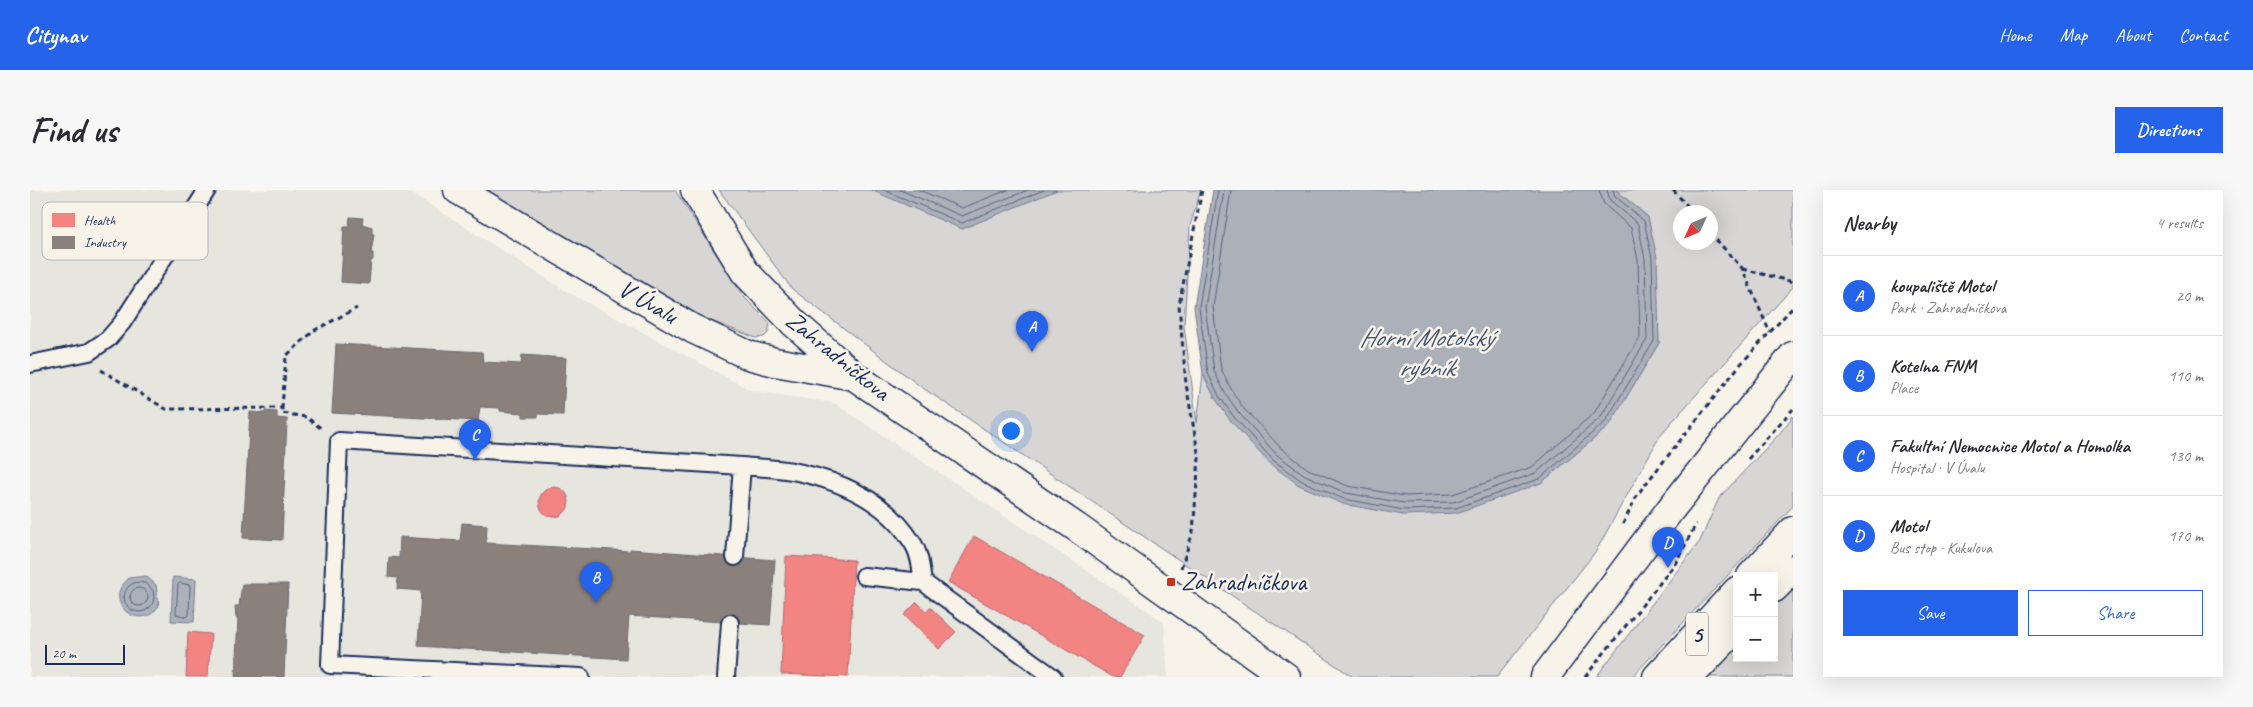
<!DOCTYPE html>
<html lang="en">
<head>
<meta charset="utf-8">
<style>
  body { margin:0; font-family:Caveat,sans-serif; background:#f7f7f7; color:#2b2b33 }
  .controls { position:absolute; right:15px; bottom:15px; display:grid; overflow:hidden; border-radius:0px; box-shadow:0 5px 20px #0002 }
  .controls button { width:45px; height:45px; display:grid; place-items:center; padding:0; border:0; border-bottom:1px solid #e1e1e2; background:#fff; color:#2b2b33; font:25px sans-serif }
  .compass { position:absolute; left:1643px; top:15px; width:45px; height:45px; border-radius:50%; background:#fff; box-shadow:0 5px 20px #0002; rotate:226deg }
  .scale { position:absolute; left:15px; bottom:12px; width:80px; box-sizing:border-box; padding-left:5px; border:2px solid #1b2f5e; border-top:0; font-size:14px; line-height:18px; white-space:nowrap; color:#1b2f5e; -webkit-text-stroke:4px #f7f3e8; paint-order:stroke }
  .you { position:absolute; left:980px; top:240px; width:18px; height:18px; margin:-12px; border:4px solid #fff; border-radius:50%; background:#1a73e8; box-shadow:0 0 0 8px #1a73e833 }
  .badge { display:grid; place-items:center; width:32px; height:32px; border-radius:50%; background:#2563eb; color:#fff; font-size:16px; font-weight:700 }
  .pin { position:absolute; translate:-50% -41px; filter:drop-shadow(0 1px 2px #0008) }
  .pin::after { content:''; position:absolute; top:26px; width:18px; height:15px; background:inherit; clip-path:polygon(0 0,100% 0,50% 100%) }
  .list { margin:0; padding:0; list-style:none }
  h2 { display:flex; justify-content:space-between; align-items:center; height:65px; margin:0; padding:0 20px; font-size:21px }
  h2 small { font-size:16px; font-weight:400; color:#7c7c81 }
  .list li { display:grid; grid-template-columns:32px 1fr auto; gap:15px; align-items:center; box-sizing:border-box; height:80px; padding:0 20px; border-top:1px solid #e1e1e2 }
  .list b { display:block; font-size:19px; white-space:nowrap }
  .list p { margin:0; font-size:16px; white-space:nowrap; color:#7c7c81 }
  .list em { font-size:16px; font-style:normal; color:#7c7c81 }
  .actions { display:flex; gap:10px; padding:15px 20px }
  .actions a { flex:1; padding:11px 0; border:1px solid #2563eb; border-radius:0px; text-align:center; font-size:18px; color:#2563eb }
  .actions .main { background:#2563eb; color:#fff }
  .map { position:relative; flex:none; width:1763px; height:487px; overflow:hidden; border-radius:0px }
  header { display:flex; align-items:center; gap:30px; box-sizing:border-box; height:70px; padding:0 25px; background:#2563eb; color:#fff }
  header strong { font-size:24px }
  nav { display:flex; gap:28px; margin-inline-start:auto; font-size:18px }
  .intro { display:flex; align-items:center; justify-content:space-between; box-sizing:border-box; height:120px; padding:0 30px }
  h1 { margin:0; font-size:35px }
  .button { padding:12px 22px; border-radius:0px; background:#2563eb; color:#fff; font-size:18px; font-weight:700 }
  main { display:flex; gap:30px; padding:0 30px }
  aside { flex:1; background:#fff; border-radius:0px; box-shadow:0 5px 20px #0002 }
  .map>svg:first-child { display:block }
</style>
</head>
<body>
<header>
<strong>Citynav</strong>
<nav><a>Home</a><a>Map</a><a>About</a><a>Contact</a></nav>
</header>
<div class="intro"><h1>Find us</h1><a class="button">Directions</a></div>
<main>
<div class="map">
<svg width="1763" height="487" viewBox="0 0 1763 487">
  <rect width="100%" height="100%" fill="#f7f3e8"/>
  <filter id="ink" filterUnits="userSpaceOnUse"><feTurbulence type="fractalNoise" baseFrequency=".02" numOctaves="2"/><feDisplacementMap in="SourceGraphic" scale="10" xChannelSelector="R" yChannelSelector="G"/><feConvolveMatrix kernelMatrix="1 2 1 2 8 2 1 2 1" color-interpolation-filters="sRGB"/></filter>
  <g filter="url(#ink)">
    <path fill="#e6e5de" d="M0 0H357L383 4 534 100 722 201 804 213 1134 432 1138 487H0Z"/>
    <path fill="#d7d6d4" stroke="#798299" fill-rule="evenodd" d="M457 0H645L713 106 740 133 738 143 734 147 726 148 676 129Z
      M689 0H1171L1160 36 1154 136 1167 233 1173 184 1185 208 1511 293 1579 236 1629 153 1618 27 1586 0H1763V97L1631 244 1566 361 1467 487H1323L890 196 762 99ZM1650 22H1680V52H1650Z
      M1763 226V316L1602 487H1566L1670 351 1689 308 1750 243Z
      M1763 393V487H1675L1707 453V468H1744V413Z"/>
    <path fill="#acb0b9" stroke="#727c95" d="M841 0H1027L932 39Z
      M1183 0H1586L1618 27 1627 68 1629 153 1579 236 1511 293 1426 323 1373 325 1313 314 1269 295 1240 274 1200 230 1185 208 1173 184 1164 117Z
      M116 386 126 395 129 416C125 420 122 425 117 426 100 431 82 414 91 397 93 394 96 391 99 388Z
      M143 387 166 389 164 432 141 431Z"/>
    <path fill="#f28482" stroke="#b26a77" d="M509 312a15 15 0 1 1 30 0a15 15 0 1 1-30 0Z
      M944 346 1115 445 1090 487H1083L918 392Z
      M756 366 824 370 818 487 751 484Z
      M887 412 896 421 900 417 926 442 909 459 874 425Z
      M158 442 181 444 178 487H156Z"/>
    <path fill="#8a817c" stroke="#696873" d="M320 27 333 28 332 34 342 37V44H344L341 63H343V70H341L339 94 311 92 314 36H319Z
      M306 154 452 162 453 172 491 174 492 165 536 168 533 225 508 224V227H493V223L470 221V218L450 217 448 231 302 223Z
      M235 221 247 222V228L257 229 252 350 213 348 220 222 235 223Z
      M432 333 457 335 456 353 600 361V359L745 370 740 435 599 426 596 469 388 456 391 401 367 399 368 388 358 387 359 367 369 368 370 347 430 351Z
      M212 394H258L254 487H205L208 428H206L205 416H209Z"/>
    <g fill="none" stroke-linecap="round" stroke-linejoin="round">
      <path stroke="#556382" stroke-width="1" d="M854 0 932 33 1014 0
        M870 0 932 26 998 0
        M889 0 932 18 978 0
        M1188 0 1169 117 1178 183 1189 206 1204 227 1243 270 1272 291 1314 309 1374 320 1426 318 1509 289 1575 232 1624 151 1622 68 1614 31 1585 6 1583 0
        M1194 0 1175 117 1184 181 1195 203 1209 223 1247 265 1275 285 1316 303 1374 313 1424 312 1506 283 1570 228 1617 149 1615 69 1608 34 1580 10 1577 0
        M1201 0 1183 117 1191 179 1201 199 1214 219 1252 259 1278 279 1318 296 1375 306 1423 304 1502 277 1564 223 1610 147 1608 70 1601 38 1574 14 1569 0
        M94 407a15 15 0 1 1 30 0a15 15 0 1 1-30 0Z
        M150 393 160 395 159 425 157 427 146 424 148 395Z
        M100 407a9 9 0 1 1 18 0a9 9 0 1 1-18 0Z"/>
      <g stroke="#1b2f5e" stroke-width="20">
        <path id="lane" d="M0 174 59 162 78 149 92 133 177 0
          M712 276C731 278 753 278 772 283 815 293 858 313 882 352 890 363 891 379 893 392
          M834 386 893 392 1023 487
          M551 487 300 475 309 251 712 276 705 367
          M696 487 700 433"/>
      </g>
      <g stroke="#1b2f5e" stroke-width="31">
        <path id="street" d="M665 0 715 82 764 133 824 186"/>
      </g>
      <g stroke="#1b2f5e" stroke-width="31">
        <path id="secondary" d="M428 0 663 139 718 165 745 172 824 186 1046 337 1256 487"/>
      </g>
      <g stroke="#1b2f5e" stroke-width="31">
        <path id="primary" d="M1721 386 1763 341
          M1744 398 1763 379
          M1515 487 1640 320 1763 166
          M1627 487 1707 401
          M1659 487 1707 437"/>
      </g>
      <path stroke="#1b2f5e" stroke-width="3" stroke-dasharray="5 4" stroke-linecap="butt" d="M1643 0 1663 22
        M1680 43 1712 78 1740 143
        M1713 79 1763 92
        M71 180 136 219 252 218V223L276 227 292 239
        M252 218 256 166 285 140 327 118
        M1718 269 1763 219
        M1593 334 1607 305 1709 176 1763 117
        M1151 378 1163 342 1169 268 1156 194 1149 115 1172 0
        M1555 487 1645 374 1666 334"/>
      <use href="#lane" stroke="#f7f3e8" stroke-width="16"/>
      <use href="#street" stroke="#f7f3e8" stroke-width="28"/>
      <use href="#secondary" stroke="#f7f3e8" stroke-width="28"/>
      <use href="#primary" stroke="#f7f3e8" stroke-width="28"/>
    </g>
  </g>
  <rect fill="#c8321e" stroke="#f7f3e8" stroke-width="2" x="1136" y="387" width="10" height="10" rx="2.5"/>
  <g text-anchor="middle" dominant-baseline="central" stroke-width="5" stroke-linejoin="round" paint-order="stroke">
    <rect fill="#f7f3e8" stroke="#5d6a87" stroke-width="1" x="1656" y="422.5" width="22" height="43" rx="4"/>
    <g font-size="24" font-weight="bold" fill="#1b2f5e">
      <text x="1667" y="444">5</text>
    </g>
    <g font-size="25" fill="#1b2f5e" stroke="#f7f3e8">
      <text transform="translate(618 112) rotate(30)">V Úvalu</text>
      <text transform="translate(808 166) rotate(39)">Zahradníčkova</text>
    </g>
    <g font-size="25" fill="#1b2f5e" stroke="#f7f3e8" text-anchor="start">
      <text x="1151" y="392">Zahradníčkova</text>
    </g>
    <g font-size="26" font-style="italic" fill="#465679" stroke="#f7f3e8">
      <text x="1396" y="147">Horní Motolský<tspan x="1396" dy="30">rybník</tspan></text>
    </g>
  </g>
  <rect x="12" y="12" width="166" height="58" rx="8" fill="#f7f3e8" stroke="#b5b8bf" stroke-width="1"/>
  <rect x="22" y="23" width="23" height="14" fill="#f28482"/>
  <rect x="22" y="46" width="23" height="13" fill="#8a817c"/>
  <g font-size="14" fill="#1b2f5e">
    <text x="54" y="35">Health</text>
    <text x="54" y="57">Industry</text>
  </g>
</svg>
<div class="controls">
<button>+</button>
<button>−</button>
</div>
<svg class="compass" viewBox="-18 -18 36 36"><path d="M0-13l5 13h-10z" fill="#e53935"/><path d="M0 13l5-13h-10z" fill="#7c7c81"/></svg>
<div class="scale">20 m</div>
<div class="you"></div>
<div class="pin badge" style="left:1002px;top:162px">A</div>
<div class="pin badge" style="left:566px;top:413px">B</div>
<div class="pin badge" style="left:445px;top:270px">C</div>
<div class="pin badge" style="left:1638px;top:378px">D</div>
</div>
<aside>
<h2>Nearby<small>4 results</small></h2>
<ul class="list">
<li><span class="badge">A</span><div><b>koupaliště Motol</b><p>Park · Zahradníčkova</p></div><em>20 m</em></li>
<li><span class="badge">B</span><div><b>Kotelna FNM</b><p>Place</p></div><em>110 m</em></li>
<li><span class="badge">C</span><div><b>Fakultní Nemocnice Motol a Homolka</b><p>Hospital · V Úvalu</p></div><em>130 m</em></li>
<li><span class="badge">D</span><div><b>Motol</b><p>Bus stop · Kukulova</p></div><em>170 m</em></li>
</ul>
<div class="actions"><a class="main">Save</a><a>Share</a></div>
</aside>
</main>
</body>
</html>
